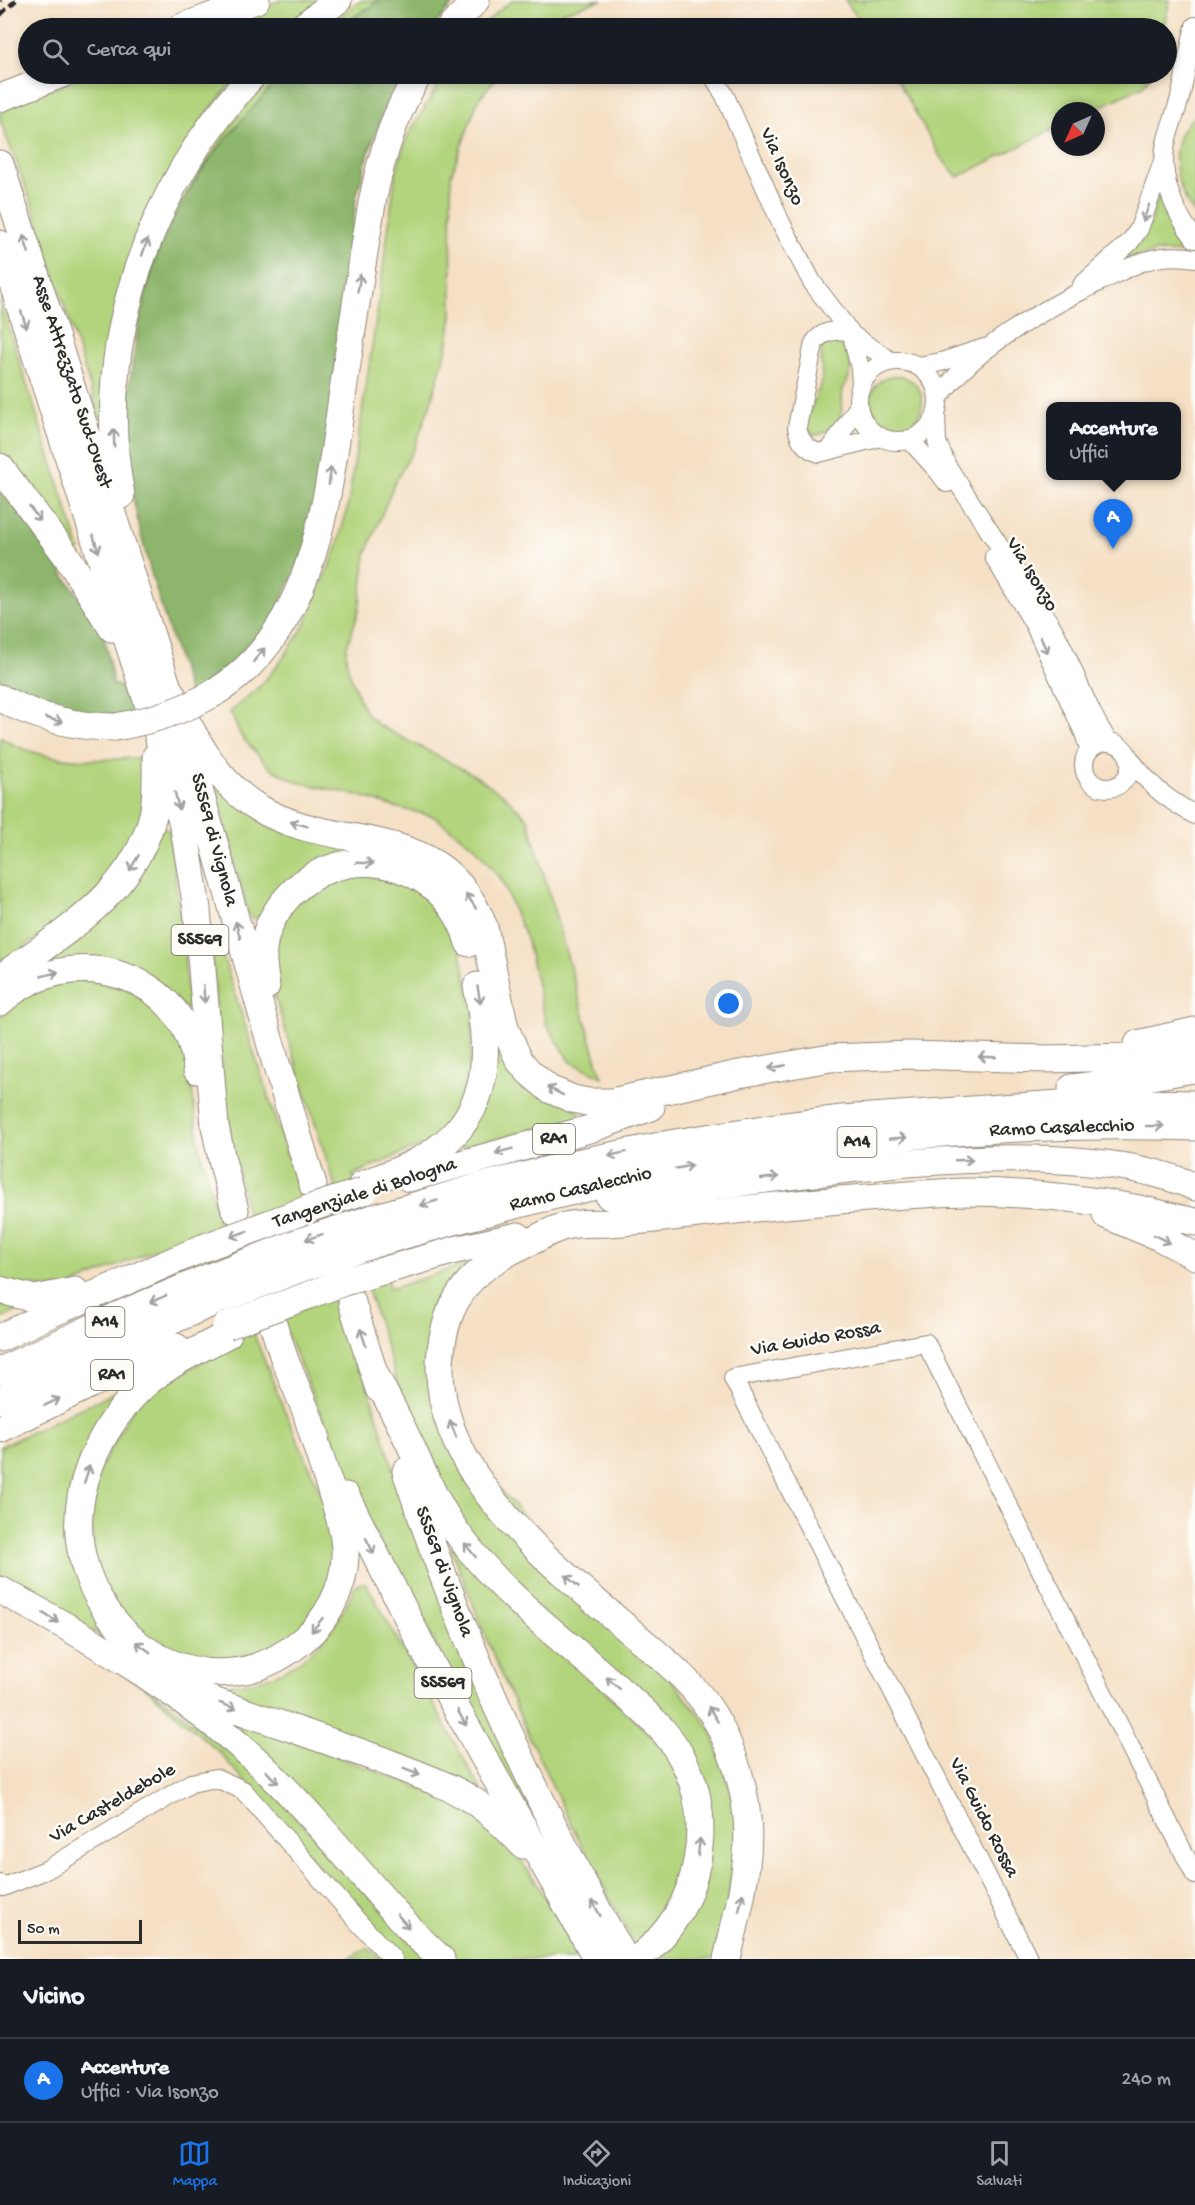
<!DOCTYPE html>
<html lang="it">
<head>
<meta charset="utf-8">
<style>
  body { margin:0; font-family:"Gochi Hand",sans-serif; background:#242831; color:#f1f3f6 }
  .compass { position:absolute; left:1051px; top:102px; width:54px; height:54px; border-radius:50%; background:#171b24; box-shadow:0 3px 9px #0003; rotate:225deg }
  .scale { position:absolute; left:18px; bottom:15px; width:124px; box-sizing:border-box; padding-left:6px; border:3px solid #2b2b2b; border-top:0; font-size:16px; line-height:21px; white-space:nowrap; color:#2b2b2b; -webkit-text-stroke:4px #fdfcf7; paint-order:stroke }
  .you { position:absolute; left:729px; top:1004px; width:21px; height:21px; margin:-15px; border:4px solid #fff; border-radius:50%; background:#1a73e8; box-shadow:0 0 0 9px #1a73e833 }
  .badge { display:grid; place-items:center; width:39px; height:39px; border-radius:50%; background:#1a73e8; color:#fff; font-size:20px; font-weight:700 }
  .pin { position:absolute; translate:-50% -50px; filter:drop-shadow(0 2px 3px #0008) }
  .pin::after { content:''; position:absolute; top:32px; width:21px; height:18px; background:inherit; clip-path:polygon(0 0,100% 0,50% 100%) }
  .popup { position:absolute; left:1046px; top:402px; width:135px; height:78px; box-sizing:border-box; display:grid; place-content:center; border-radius:12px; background:#171b24; filter:drop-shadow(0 2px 4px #0005); font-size:20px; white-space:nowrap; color:#9ea1a6 }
  .popup b { font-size:22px; color:#f1f3f6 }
  .popup::after { content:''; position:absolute; left:50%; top:100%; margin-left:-12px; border:12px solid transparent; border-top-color:#171b24 }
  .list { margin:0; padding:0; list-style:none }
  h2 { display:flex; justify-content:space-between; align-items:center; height:78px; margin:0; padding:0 24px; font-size:26px }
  h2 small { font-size:20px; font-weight:400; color:#9ea1a6 }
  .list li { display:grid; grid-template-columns:39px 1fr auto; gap:18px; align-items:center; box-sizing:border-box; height:84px; padding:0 24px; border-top:2px solid #363941 }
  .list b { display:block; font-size:22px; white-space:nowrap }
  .list p { margin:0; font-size:20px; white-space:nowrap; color:#9ea1a6 }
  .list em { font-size:20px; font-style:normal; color:#9ea1a6 }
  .icon { flex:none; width:33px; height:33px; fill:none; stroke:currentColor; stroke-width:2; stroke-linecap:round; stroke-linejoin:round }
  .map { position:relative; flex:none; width:1195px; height:1959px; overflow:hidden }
  .search { position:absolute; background:#171b24; box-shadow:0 3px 9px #0003; left:18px; right:18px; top:18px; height:66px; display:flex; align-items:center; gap:15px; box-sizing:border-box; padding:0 21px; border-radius:33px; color:#9ea1a6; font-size:22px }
  .sheet { height:162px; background:#171b24 }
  nav { display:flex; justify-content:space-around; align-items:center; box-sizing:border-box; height:84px; border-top:2px solid #363941; background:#171b24; font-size:16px; color:#9ea1a6 }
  nav a { display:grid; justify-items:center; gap:3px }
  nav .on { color:#1a73e8 }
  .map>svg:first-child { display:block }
</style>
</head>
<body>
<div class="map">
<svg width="1195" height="1959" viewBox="0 0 1195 1959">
  <rect width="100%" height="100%" fill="#fdfcf7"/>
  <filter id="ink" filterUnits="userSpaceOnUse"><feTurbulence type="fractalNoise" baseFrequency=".0167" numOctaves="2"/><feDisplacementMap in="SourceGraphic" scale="12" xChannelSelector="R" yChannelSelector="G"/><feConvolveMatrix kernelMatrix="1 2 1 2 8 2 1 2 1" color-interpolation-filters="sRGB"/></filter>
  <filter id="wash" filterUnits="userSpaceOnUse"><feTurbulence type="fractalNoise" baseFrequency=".008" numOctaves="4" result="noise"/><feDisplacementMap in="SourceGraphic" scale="24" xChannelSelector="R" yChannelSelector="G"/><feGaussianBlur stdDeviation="1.35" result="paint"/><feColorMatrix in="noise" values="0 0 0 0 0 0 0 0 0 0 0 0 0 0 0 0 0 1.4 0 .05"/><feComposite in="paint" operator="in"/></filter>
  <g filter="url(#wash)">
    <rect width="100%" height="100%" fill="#f5e0c5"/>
    <path fill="#b2d47c" stroke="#6e8054" stroke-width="1.5" d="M281 0H319L285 28H207Z
      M362 0H380L337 28H323Z
      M513 0H602L563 12 544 28H481L496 13Z
      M845 0H1170L1163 28H865Z
      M90 74H239L199 123 103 417 100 418 31 201 0 120V112L20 100Z
      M274 74H284L224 141 186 194C214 148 237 113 274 74Z
      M445 74H499L478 100 451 175 452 316 447 348 430 405 414 449 394 484 370 544 366 555 359 610 347 646 346 656 348 668 359 699 367 714 378 725 472 774 505 796 528 819 598 1065 603 1077 571 1062 546 1024 527 941 501 879 475 847 433 816 394 807 361 796 296 782 270 768 241 736 230 712 261 685 282 660 304 626 337 548 348 505 377 313 396 172 407 137Z
      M894 74H1151L1143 86 1092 111H1060V126L958 177 941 158Z
      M1195 116V215C1175 187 1164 140 1195 116Z
      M1158 196 1173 228 1193 253 1156 252 1123 260 1151 221Z
      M0 301 80 550 74 552 0 454Z
      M829 340C847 342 854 361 849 376 848 381 845 385 843 389 841 396 843 402 842 408 841 422 827 435 813 435L807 427V417L822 382 821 349Z
      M870 402a26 26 0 1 1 52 0a26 26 0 1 1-52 0Z
      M0 737C43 765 98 761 147 757L142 824 112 881 0 966Z
      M216 789 367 853 260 917 253 918 249 916Z
      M162 829H166L169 831 183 936 188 1008 185 1009 176 999 35 970Z
      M389 875 433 900 459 943 473 1012 469 1092 438 1138 353 1175 390 1289 472 1262 464 1275 439 1422 670 1678 711 1729 740 1823 719 1959H643C591 1867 544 1773 502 1676 484 1634 468 1591 451 1548L454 1546 673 1757 693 1832 666 1949 705 1792 458 1520 412 1428 274 994 271 954 291 906 330 878Z
      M216 935 356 1369 364 1374 394 1470 610 1959 534 1826 371 1526 342 1464 283 1325 246 1209 226 1117 210 936Z
      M71 979 123 986 168 1018 189 1066 199 1145 216 1212 255 1337 285 1412 326 1505 336 1558 325 1596 293 1639 236 1664 155 1650 97 1580 88 1491 138 1399 236 1342 199 1230 64 1289 0 1283V1017L22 997Z
      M494 1035 580 1112 577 1119 459 1148 457 1143Z
      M0 1300 18 1305V1310L0 1320Z
      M119 1390 122 1395 71 1510 131 1651 0 1583V1447Z
      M361 1583H366L481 1790 198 1684C275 1692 326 1655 355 1586Z
      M129 1673 253 1769 427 1959H402L368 1924 220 1753Z
      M223 1714 451 1799 505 1839 535 1880 580 1959H455L443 1951Z
      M367 1948 382 1959H348Z"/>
    <path fill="#8db66c" stroke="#5c704c" stroke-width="1.5" d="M380 0H456L432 28H337Z
      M284 74H403L385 106 369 152 356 197 325 463 307 547 263 639 190 697C168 625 141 553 130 479 125 445 127 408 131 374 139 312 153 247 187 193 214 150 249 110 284 74Z
      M0 485 90 612 105 640 113 684 124 688 135 717 93 720 0 691Z"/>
  </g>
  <g filter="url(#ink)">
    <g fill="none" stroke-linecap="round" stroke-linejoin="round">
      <g stroke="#908678" stroke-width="20">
        <path id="minor" d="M1195 26C1189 48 1186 72 1181 94 1177 110 1171 124 1167 139 1157 174 1174 212 1195 239
          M712 74 725 96 781 223 812 282 852 335 891 361
          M1082 285 1130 242 1139 229 1162 164
          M849 330C834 331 823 330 814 343L797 427C799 440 806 449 819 453L881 437
          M852 335 860 369 861 385
          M858 401a40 40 0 1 1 80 0a40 40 0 1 1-80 0Z
          M918 366 941 362 984 348
          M938 399C971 349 1046 308 1099 282 1114 275 1130 266 1145 261 1161 256 1178 255 1195 258
          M936 413 937 442 947 466 1052 627C1073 664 1085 707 1108 741
          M909 439 938 471 947 483
          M830 450 858 407
          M994 557 1035 626 1084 733 1089 749
          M1084 765a23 23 0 1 1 46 0a23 23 0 1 1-46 0Z
          M1130 759C1149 785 1166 799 1195 815
          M0 1884 3 1887 46 1870 191 1783 216 1778 243 1790 361 1925 393 1959
          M1029 1959 733 1378 926 1343 1195 1875"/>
      </g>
      <g stroke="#908678" stroke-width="29">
        <path id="highway" d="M180 28 256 0
          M301 28 338 0
          M450 28 476 0
          M0 98 62 74
          M0 164 190 757 277 1067 313 1185
          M0 244 155 725 184 828 197 909 215 1126 222 1160 235 1210
          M0 467 66 555 112 628
          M121 495C92 344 150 184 254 74
          M170 691C193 733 214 781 257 807 337 856 441 816 484 927L505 1028 519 1060 529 1072 549 1089 573 1099 587 1102H612L739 1074 830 1058 910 1055 1046 1059 1172 1056 1195 1052
          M214 693C318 629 328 492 344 384 353 323 362 263 372 203 381 157 394 113 419 74
          M0 698C37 718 73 727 115 727
          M0 978C61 934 134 894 153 815 157 796 156 775 156 756
          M266 986C264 974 262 961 263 949 266 924 280 903 298 887 358 837 450 868 469 943
          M0 1002C69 939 188 971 197 1070
          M1138 1044 1195 1031
          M1072 1088 1104 1084 1194 1069
          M409 1178 593 1128 651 1107
          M362 1185C385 1175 412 1167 433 1152 494 1110 489 1051 477 986
          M609 1196C764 1185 919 1149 1076 1161 1116 1164 1158 1170 1195 1187
          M1106 1215 1159 1237 1195 1256
          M370 1219 483 1186 576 1163 675 1143 770 1128 842 1119 1087 1102 1195 1104
          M377 1243C641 1164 919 1117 1195 1127
          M386 1270 455 1250 518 1236
          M0 1290 35 1299 75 1291
          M352 1303 379 1389
          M274 1327 284 1358 316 1435
          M228 1334C197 1351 162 1366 137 1392 99 1431 72 1489 80 1544 96 1650 215 1716 303 1640 327 1620 344 1589 345 1557 346 1533 337 1510 330 1487 322 1464 315 1441 308 1418
          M0 1338 50 1314 203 1248
          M0 1371 117 1316 212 1276
          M374 1372C387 1399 402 1426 414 1453 430 1489 446 1521 471 1551 511 1601 565 1641 613 1684 639 1707 667 1728 683 1760 700 1791 703 1827 697 1861 690 1901 670 1934 637 1959
          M0 1400 66 1367 221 1299
          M0 1429 91 1384 176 1347
          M406 1471C462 1641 536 1803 625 1959
          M346 1496 427 1656 597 1959
          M0 1590C90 1638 182 1692 258 1762 301 1802 339 1849 378 1893 398 1916 418 1939 441 1959
          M183 1688 202 1697C263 1719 324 1739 384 1761 413 1773 445 1783 472 1800 491 1812 508 1829 523 1845
          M727 1959C748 1869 764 1813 719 1725 699 1686 662 1658 629 1630 545 1558 412 1457 445 1329 457 1280 491 1259 534 1240 543 1235 553 1230 562 1227 577 1222 594 1224 609 1223 627 1222 645 1220 663 1218 735 1210 807 1202 879 1197 910 1195 941 1192 972 1192 1026 1193 1082 1198 1134 1208 1155 1212 1175 1218 1195 1222"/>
      </g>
      <use href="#minor" stroke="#fff" stroke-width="18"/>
      <use href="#highway" stroke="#fff" stroke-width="27"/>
      <path stroke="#2b2b2b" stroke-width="4.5" stroke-dasharray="9 4.5" stroke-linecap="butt" d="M0 1 1 0
        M0 15 16 0"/>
      <g stroke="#908678" stroke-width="29" stroke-linecap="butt">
        <path id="highway-bridge" d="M115 727C151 721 183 711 214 693
          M203 1248 314 1207 364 1191
          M212 1276 299 1242 370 1219
          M221 1299 302 1268 377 1243
          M226 1326 344 1282 386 1270"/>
      </g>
      <use href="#highway-bridge" stroke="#fff" stroke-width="27"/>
    </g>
    <defs><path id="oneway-shaft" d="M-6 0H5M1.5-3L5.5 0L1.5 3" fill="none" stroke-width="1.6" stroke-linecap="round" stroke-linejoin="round" transform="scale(1.5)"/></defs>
    <g stroke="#a0a0a0">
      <use href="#oneway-shaft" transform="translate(1146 213) rotate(110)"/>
      <use href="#oneway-shaft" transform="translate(26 244) rotate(-108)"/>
      <use href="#oneway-shaft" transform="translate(145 247) rotate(-71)"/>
      <use href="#oneway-shaft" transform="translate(359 283) rotate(-81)"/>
      <use href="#oneway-shaft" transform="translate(24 320) rotate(72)"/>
      <use href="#oneway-shaft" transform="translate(114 438) rotate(-91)"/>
      <use href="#oneway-shaft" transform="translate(330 476) rotate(-82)"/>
      <use href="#oneway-shaft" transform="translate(35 514) rotate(53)"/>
      <use href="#oneway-shaft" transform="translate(96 544) rotate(72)"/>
      <use href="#oneway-shaft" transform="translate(1044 645) rotate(65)"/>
      <use href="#oneway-shaft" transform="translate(259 655) rotate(-50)"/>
      <use href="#oneway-shaft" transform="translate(54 720) rotate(16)"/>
      <use href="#oneway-shaft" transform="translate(177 801) rotate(76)"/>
      <use href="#oneway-shaft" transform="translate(299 824) rotate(-165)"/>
      <use href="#oneway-shaft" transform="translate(134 863) rotate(121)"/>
      <use href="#oneway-shaft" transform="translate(365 863) rotate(2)"/>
      <use href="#oneway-shaft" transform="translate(471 901) rotate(-124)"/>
      <use href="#oneway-shaft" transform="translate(238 930) rotate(-105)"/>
      <use href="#oneway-shaft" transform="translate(50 974) rotate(-15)"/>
      <use href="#oneway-shaft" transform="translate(204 994) rotate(86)"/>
      <use href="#oneway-shaft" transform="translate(479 995) rotate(80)"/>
      <use href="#oneway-shaft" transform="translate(987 1057) rotate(-178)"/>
      <use href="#oneway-shaft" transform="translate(777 1067) rotate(169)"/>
      <use href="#oneway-shaft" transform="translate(555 1091) rotate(-153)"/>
      <use href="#oneway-shaft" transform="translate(1155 1126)"/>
      <use href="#oneway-shaft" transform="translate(898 1138) rotate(-5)"/>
      <use href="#oneway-shaft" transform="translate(504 1151) rotate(165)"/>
      <use href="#oneway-shaft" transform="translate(617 1154) rotate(168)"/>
      <use href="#oneway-shaft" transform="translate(964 1160) rotate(-2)"/>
      <use href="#oneway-shaft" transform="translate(684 1167) rotate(-11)"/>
      <use href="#oneway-shaft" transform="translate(770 1178) rotate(-6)"/>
      <use href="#oneway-shaft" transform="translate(429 1203) rotate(163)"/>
      <use href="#oneway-shaft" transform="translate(239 1234) rotate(160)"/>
      <use href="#oneway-shaft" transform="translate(314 1237) rotate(162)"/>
      <use href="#oneway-shaft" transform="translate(1162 1239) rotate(27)"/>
      <use href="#oneway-shaft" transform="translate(158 1299) rotate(157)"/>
      <use href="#oneway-shaft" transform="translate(363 1337) rotate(-108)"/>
      <use href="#oneway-shaft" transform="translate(52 1402) rotate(-25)"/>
      <use href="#oneway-shaft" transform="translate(453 1429) rotate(-112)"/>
      <use href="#oneway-shaft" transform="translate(87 1474) rotate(-72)"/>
      <use href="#oneway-shaft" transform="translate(370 1546) rotate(63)"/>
      <use href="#oneway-shaft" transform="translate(470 1550) rotate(-129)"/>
      <use href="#oneway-shaft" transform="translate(572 1581) rotate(-139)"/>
      <use href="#oneway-shaft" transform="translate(51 1618) rotate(31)"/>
      <use href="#oneway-shaft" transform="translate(317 1625) rotate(129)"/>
      <use href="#oneway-shaft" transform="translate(143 1647) rotate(-145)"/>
      <use href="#oneway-shaft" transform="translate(613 1683) rotate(-139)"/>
      <use href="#oneway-shaft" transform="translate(228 1706) rotate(20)"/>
      <use href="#oneway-shaft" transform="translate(713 1714) rotate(-122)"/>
      <use href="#oneway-shaft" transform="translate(462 1718) rotate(61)"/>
      <use href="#oneway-shaft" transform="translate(412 1772) rotate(21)"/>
      <use href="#oneway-shaft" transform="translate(272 1777) rotate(45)"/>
      <use href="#oneway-shaft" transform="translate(699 1847) rotate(-83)"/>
      <use href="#oneway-shaft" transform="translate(741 1902) rotate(-77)"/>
      <use href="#oneway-shaft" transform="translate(596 1908) rotate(-119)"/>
      <use href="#oneway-shaft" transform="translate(403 1921) rotate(49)"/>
    </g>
  </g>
  <g text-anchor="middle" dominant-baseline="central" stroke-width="5" stroke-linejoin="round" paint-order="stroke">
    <g fill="#fdfcf7" stroke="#6a6a68" stroke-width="1.5">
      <rect x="171.5" y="925" width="57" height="30" rx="4.5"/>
      <rect x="533" y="1124" width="42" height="30" rx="4.5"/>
      <rect x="837.5" y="1127" width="39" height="30" rx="4.5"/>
      <rect x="85.5" y="1307" width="39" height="30" rx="4.5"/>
      <rect x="91" y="1360" width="42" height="30" rx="4.5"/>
      <rect x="414.5" y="1668" width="57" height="30" rx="4.5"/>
    </g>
    <g font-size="18" font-weight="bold" fill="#2b2b2b">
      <text x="200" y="940">SS569</text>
      <text x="554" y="1139">RA1</text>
      <text x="857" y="1142">A14</text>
      <text x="105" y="1322">A14</text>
      <text x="112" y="1375">RA1</text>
      <text x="443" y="1683">SS569</text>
    </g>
    <g font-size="20" fill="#2b2b2b" stroke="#fdfcf7">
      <text transform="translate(781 167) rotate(66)">Via Isonzo</text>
      <text transform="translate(71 382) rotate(72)">Asse Attrezzato Sud-Ovest</text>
      <text transform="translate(1031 575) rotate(59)">Via Isonzo</text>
      <text transform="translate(213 840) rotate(75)">SS569 di Vignola</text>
      <text transform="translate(1062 1129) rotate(-2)">Ramo Casalecchio</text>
      <text transform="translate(581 1190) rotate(-13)">Ramo Casalecchio</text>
      <text transform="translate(365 1194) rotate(-18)">Tangenziale di Bologna</text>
      <text transform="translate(816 1340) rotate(-10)">Via Guido Rossa</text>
      <text transform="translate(443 1572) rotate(70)">SS569 di Vignola</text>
      <text transform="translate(113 1804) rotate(-30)">Via Casteldebole</text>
      <text transform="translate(983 1818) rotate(63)">Via Guido Rossa</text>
    </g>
  </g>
</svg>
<svg class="compass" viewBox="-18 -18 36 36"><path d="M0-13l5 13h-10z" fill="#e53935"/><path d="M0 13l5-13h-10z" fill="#9ea1a6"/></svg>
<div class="scale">50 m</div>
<div class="you"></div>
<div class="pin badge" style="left:1113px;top:549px">A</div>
<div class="popup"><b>Accenture</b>Uffici</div>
<div class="search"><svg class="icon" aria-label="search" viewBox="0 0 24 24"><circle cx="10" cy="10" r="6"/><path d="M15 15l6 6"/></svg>Cerca qui</div>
</div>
<section class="sheet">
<h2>Vicino<small></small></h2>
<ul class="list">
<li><span class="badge">A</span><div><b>Accenture</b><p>Uffici · Via Isonzo</p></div><em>240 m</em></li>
</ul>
</section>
<nav>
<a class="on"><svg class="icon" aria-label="map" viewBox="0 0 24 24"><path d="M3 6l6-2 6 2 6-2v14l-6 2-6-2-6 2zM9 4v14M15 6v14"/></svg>Mappa</a>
<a><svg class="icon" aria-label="directions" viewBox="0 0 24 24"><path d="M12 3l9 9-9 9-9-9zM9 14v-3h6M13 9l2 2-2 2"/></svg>Indicazioni</a>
<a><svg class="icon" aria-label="saved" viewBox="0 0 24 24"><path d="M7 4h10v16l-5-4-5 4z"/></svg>Salvati</a>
</nav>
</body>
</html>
